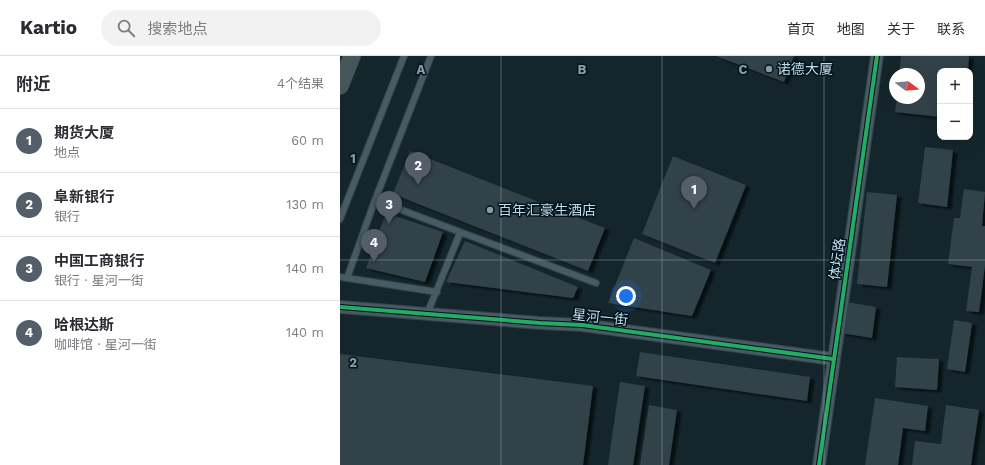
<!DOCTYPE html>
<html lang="zh">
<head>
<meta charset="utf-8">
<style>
  body { margin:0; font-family:"Work Sans","Noto Sans SC",sans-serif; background:#f2f2f3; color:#2b2b33 }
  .controls { position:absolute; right:12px; top:12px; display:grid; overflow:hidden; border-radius:8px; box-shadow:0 4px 16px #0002 }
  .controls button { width:36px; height:36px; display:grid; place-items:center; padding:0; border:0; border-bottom:1px solid #e1e1e2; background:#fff; color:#2b2b33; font:20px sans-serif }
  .compass { position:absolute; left:549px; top:12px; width:36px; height:36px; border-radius:50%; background:#fff; box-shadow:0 4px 16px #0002; rotate:106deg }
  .you { position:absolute; left:286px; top:240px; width:14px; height:14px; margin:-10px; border:3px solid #fff; border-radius:50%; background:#1a73e8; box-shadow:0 0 0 6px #1a73e833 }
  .badge { display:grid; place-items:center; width:26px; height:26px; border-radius:50%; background:#535e68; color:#fff; font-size:13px; font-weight:700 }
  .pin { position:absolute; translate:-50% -33px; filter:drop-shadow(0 1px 2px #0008) }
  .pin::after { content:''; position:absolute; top:21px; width:14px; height:12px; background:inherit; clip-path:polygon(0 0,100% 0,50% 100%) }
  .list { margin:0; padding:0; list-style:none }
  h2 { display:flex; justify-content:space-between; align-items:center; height:52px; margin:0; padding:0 16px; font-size:17px }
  h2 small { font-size:13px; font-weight:400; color:#7c7c81 }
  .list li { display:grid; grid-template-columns:26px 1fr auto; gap:12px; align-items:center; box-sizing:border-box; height:64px; padding:0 16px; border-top:1px solid #e1e1e2 }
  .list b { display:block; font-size:15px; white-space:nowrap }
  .list p { margin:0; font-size:13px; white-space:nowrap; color:#7c7c81 }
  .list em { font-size:13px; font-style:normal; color:#7c7c81 }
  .icon { flex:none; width:22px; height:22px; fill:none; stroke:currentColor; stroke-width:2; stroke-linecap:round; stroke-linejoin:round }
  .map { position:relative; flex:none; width:645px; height:409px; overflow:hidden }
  header { display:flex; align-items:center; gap:24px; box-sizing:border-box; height:56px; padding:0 20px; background:#fff; border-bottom:1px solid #e1e1e2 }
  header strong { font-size:19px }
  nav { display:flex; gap:22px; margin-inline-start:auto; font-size:14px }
  .search { width:280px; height:36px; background:#f2f2f3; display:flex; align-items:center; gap:10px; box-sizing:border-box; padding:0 14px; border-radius:22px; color:#7c7c81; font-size:15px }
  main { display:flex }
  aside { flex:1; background:#fff }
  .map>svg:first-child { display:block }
</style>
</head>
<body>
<header>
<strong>Kartio</strong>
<div class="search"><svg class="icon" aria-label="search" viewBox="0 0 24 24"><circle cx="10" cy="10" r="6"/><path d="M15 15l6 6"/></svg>搜索地点</div>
<nav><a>首页</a><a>地图</a><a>关于</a><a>联系</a></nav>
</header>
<main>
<aside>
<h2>附近<small>4个结果</small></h2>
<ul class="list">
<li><span class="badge">1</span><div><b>期货大厦</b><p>地点</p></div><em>60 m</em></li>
<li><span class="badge">2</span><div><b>阜新银行</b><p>银行</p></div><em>130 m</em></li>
<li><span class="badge">3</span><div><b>中国工商银行</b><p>银行 · 星河一街</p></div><em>140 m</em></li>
<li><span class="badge">4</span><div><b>哈根达斯</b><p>咖啡馆 · 星河一街</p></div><em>140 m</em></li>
</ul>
</aside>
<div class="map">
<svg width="645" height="409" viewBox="0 0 645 409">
  <defs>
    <filter id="shadow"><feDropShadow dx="4.5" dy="2.5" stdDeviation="1" flood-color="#0009"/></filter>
  </defs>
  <rect width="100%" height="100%" fill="#14262c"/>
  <path fill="#314248" filter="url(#shadow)" d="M376 0H454L444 26Z
    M561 0H629L628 15H600V61L555 56 557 42H579V18H559Z
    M585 91 613 94 607 151 578 147Z
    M70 95 265 172 248 215 53 138Z
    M333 100 406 129 375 207 302 178Z
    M624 133 645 136 642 170H645V209L639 256 626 255 632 211 608 208 614 162H620Z
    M527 136 557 139 547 231 517 228Z
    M46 157 103 176 85 226 26 212Z
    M294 182 371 214 352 260 268 247Z
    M125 185 238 231 233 242 106 226Z
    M506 246 536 251 532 282 501 277Z
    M614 264 632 267 625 316 607 313Z
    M300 296 470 321 467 345 296 320Z
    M0 298 253 330 243 409H0Z
    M557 301 599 303 597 334 555 331Z
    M280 326 305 330 293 409H268Z
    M535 342 588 350 585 375 563 372 558 409H525Z
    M309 349 337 354 329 409H300Z
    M606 349 639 354 631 409H572L575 385 601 388Z"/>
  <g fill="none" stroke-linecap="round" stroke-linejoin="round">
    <g stroke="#324046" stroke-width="8">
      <path id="lane" d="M35 144 91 0
        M0 163 64 0
        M0 221 97 236
        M7 222 35 144 256 227
        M87 258 120 177"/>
    </g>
    <g stroke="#324046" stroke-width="14">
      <path id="street" d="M0 251 200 267 242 269 493 303
        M479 409 537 0"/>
    </g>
    <g stroke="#324046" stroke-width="18">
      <path id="secondary" d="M0 30 12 0"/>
    </g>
    <use href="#lane" stroke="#465b63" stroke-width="6"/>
    <use href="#street" stroke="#465b63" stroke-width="12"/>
    <use href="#secondary" stroke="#445658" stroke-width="17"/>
    <g stroke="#00121b" stroke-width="6">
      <path id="cycleway" d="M0 251 200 267 242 269 493 303
        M479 409 537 0"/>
    </g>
    <use href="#cycleway" stroke="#26ab63" stroke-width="4"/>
  </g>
  <path fill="none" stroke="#849da8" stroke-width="1" stroke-opacity="0.55" d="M161 0V409M322 0V409M484 0V409M0 204H645"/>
  <g fill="#849da8" stroke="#00121b" stroke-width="1.5">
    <circle cx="429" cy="13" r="4"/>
    <circle cx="150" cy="154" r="4"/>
  </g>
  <g text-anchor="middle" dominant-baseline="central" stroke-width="3" stroke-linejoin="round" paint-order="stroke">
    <g font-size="14" fill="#c0ddea" stroke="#00121b" text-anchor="start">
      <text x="437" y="13">诺德大厦</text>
      <text x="158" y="154">百年汇豪生酒店</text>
    </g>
    <g font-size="14" fill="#c0ddea" stroke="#00121b">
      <text transform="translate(497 203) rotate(-82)">体坛路</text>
      <text transform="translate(260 261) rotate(6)">星河一街</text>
    </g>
  </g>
  <g font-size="13" text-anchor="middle" font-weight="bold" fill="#849da8" stroke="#00121b" stroke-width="3" stroke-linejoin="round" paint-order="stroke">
    <text x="81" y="18">A</text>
    <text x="242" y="18">B</text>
    <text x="403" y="18">C</text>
    <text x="13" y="107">1</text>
    <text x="13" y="311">2</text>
  </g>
</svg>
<div class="controls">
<button>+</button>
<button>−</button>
</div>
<svg class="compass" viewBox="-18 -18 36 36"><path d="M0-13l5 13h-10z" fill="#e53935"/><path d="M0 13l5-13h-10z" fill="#7c7c81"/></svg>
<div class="you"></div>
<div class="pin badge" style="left:354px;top:153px">1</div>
<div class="pin badge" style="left:78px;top:129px">2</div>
<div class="pin badge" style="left:49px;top:168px">3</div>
<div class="pin badge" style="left:34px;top:206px">4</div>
</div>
</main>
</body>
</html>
